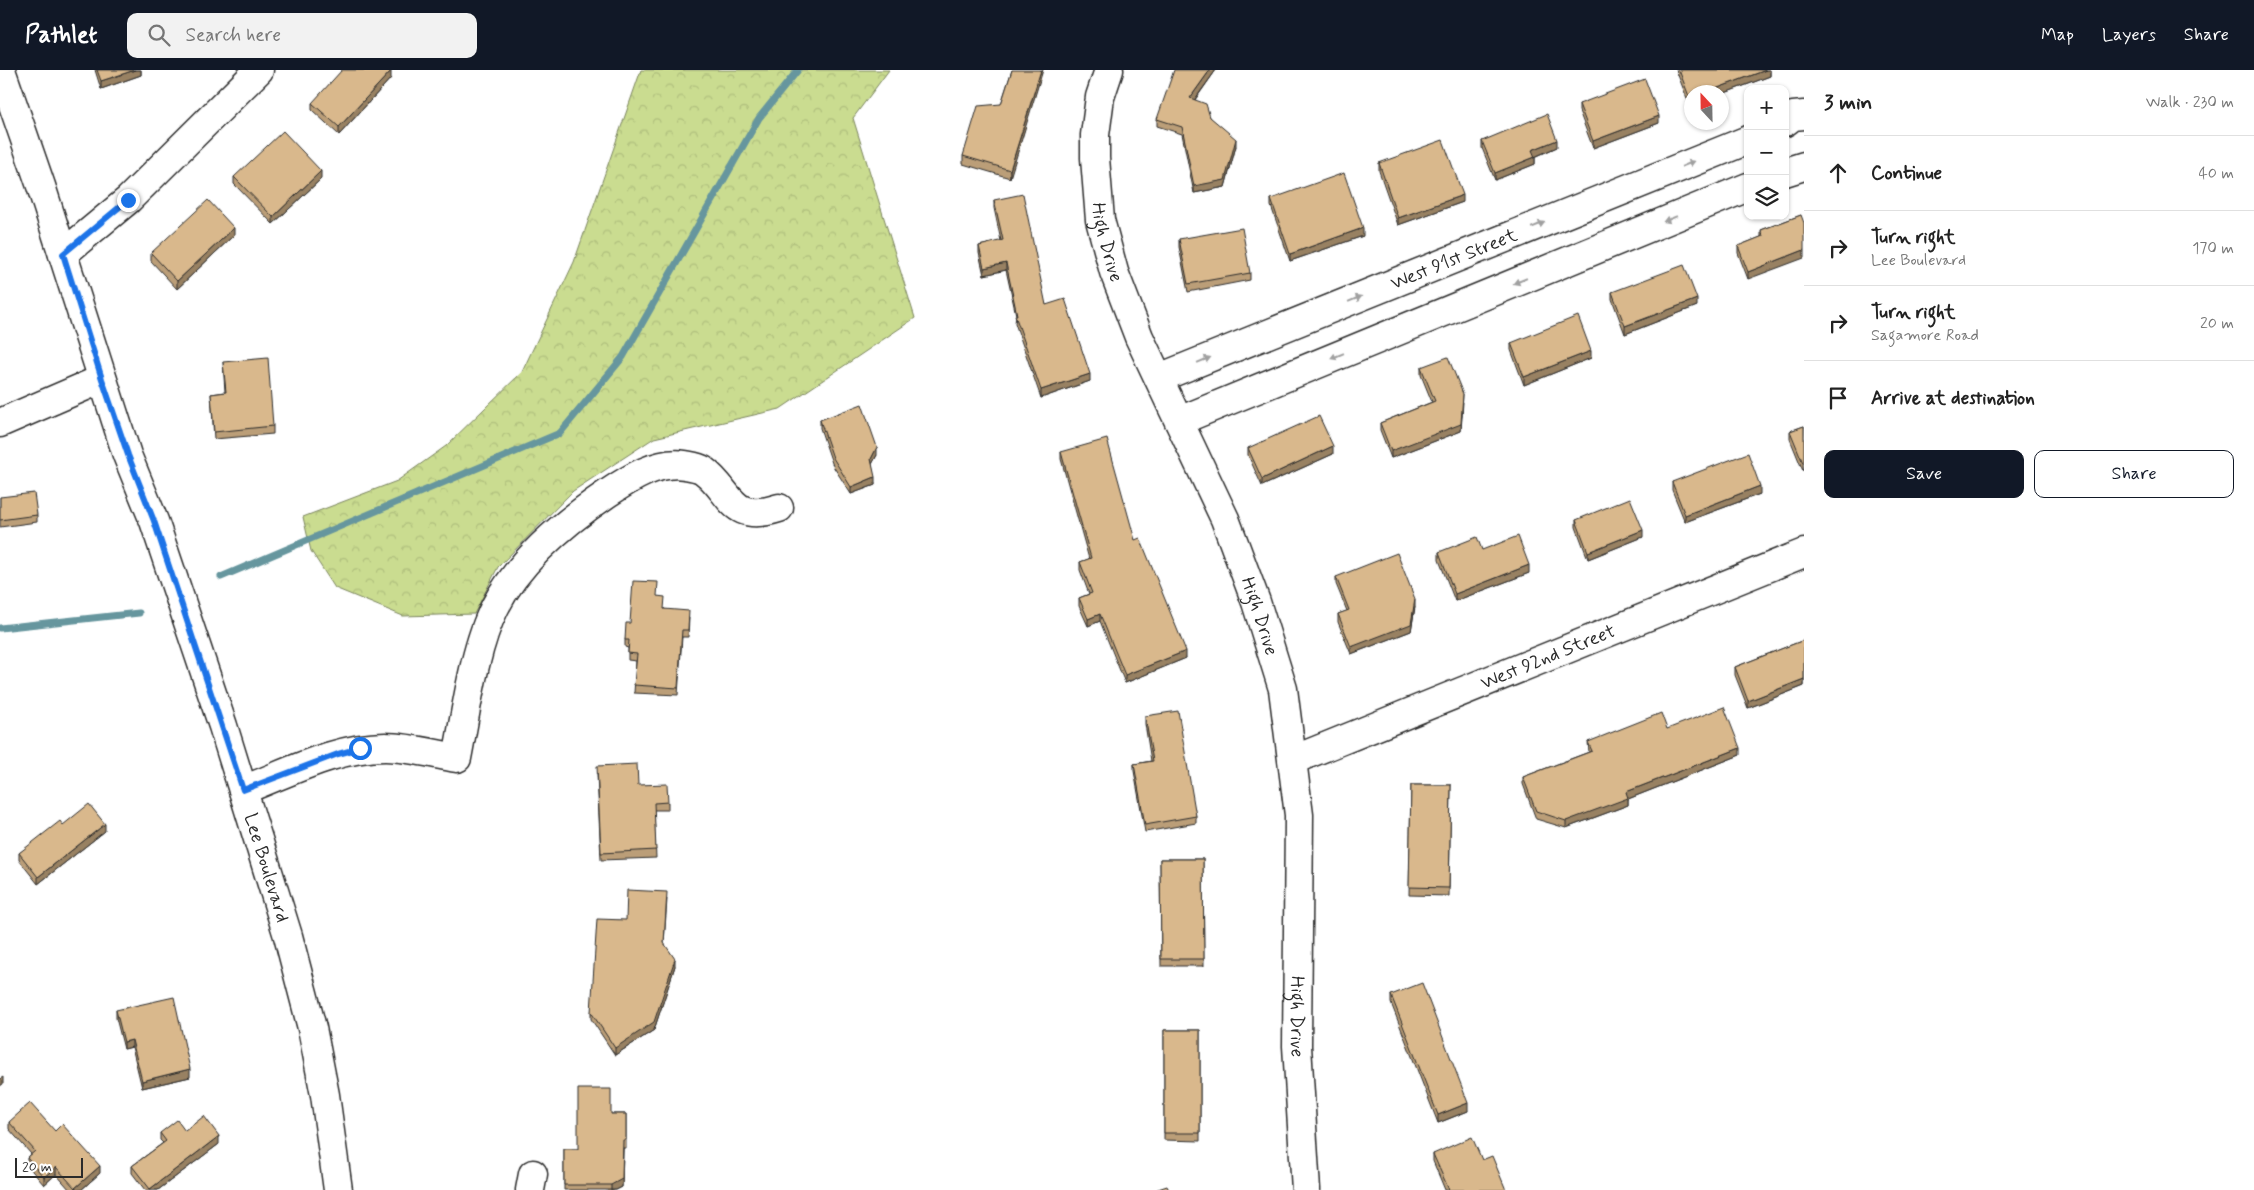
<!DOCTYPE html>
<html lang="en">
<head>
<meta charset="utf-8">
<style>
  body { margin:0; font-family:Mynerve,sans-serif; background:#f2f2f2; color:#222 }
  .controls { position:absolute; right:15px; top:15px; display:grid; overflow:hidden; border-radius:10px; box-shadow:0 1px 4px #0004 }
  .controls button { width:45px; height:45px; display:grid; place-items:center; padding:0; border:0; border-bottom:1px solid #e0e0e0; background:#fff; color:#222; font:25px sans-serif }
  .compass { position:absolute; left:1684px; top:15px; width:45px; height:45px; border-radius:50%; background:#fff; box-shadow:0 1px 4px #0004; rotate:338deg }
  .scale { position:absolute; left:15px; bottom:12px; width:68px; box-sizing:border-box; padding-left:5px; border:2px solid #2b2b2b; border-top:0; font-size:14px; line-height:18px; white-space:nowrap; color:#2b2b2b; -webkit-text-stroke:4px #fff; paint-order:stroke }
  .stop { position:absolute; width:15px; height:15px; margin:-11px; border:4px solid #1a73e8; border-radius:50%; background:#fff }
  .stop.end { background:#1a73e8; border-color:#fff; box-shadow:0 1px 5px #0008 }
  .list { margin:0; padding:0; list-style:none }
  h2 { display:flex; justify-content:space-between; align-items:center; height:65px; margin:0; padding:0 20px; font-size:21px }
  h2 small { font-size:16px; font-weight:400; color:#767676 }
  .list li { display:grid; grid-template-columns:32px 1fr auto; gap:15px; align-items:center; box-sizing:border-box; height:75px; padding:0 20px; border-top:1px solid #e0e0e0 }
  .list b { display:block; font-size:19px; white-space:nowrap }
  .list p { margin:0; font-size:16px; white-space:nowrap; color:#767676 }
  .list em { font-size:16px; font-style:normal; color:#767676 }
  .actions { display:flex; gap:10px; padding:15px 20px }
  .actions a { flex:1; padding:11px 0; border:1px solid #111827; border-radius:10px; text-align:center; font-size:18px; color:#111827 }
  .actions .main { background:#111827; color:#fff }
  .icon { flex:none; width:28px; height:28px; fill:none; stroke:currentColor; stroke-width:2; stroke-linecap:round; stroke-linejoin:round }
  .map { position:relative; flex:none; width:1804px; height:1120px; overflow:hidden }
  header { display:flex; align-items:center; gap:30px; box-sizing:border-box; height:70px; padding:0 25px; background:#111827; color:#fff }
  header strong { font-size:24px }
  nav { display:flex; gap:28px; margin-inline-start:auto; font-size:18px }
  .search { width:350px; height:45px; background:#f2f2f2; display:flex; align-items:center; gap:12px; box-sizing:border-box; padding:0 18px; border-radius:10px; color:#767676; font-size:19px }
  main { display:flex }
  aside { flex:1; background:#fff }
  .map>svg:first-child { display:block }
</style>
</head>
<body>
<header>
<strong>Pathlet</strong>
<div class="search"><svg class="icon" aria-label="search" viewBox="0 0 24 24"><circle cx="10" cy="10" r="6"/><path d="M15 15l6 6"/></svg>Search here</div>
<nav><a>Map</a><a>Layers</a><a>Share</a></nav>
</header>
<main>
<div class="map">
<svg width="1804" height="1120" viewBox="0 0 1804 1120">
  <defs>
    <pattern id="forest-crowns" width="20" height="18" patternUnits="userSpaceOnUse" patternTransform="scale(1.25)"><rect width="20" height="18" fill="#cadc90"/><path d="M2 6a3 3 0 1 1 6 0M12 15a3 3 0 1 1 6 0" fill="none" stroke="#aebd7c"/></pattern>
  </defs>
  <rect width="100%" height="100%" fill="#fff"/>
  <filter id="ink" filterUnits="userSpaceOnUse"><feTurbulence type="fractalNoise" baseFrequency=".02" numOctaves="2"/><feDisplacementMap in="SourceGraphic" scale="10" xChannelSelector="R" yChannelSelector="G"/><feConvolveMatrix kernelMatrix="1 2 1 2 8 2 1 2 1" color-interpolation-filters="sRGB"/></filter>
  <g filter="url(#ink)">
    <path fill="url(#forest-crowns)" stroke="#7a845e" d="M641 0H889L853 48 915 248 780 339 654 368 573 421 498 497 474 544 403 546 335 518 311 481 303 447 397 411 446 376 522 302 574 192Z"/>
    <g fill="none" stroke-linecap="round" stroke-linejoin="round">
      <path stroke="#66969e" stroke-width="7" d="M221 507 560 363 623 287 759 48 798 0
        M0 558 139 543"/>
      <g stroke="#2b2b2b" stroke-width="31">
        <g id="minor">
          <path id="s1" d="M1 0 41 116 127 385 154 451 223 656 288 866 312 958 325 1025 338 1120"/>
          <path id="s2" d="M1109 0 1100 27 1095 65V88L1100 150 1114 202 1139 267 1225 449 1256 532 1283 619 1299 745 1297 976 1306 1120"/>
          <path d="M1785 52 1793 46 1804 45"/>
          <path d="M1785 102 1804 96"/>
          <path d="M63 184 128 130 259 0"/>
          <path id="s3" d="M1159 308 1748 70"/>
          <path d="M1179 351 1748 117"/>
          <path d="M0 353 102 309"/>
          <path id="s4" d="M1293 690 1804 483"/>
          <path d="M243 720C288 703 336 677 385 677 409 677 434 684 457 688 466 642 474 578 495 537 519 490 565 452 608 423 629 409 658 390 685 395 690 396 698 397 703 400 733 422 729 454 779 438"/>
          <path d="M530 1120 533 1104"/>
        </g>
      </g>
      <use href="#minor" stroke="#fff" stroke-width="28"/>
    </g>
    <path fill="#bb9e78" stroke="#2b2b2b" d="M95 0H141V5L101 19Z
      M1012 0 1010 108 963 94V86L1001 34Z
      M1216 0 1195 30 1236 76 1225 117 1194 123 1182 64 1157 56V49Z
      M1676 0H1770V6L1722 24V22L1690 36Z
      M391 8 339 65 312 40V33Z
      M1579 34 1659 53 1593 78 1579 41Z
      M1482 71 1557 77 1535 87V94L1495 110 1482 78Z
      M1379 93 1463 132 1398 155 1379 101Z
      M234 107 321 109 273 154 234 114Z
      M1271 129 1363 166 1290 191 1271 136Z
      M994 130 1046 235 1090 311 1041 328 1015 253 1016 245 1006 200 984 205 979 183V176L1001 171 994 138Z
      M1801 145 1748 209 1738 183V176L1761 167V160Z
      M234 165 177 219 151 191V183Z
      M1179 169 1250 203V210L1188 222 1179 177Z
      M1612 222 1697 236 1625 264 1612 229Z
      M1511 273 1591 288 1524 315 1511 280Z
      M223 292 273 356V364L214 369 211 324 225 322Z
      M1421 297 1463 332 1461 361 1391 388 1380 360V353L1432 332 1421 305Z
      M820 350 877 385 872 394 875 415 851 424 833 396 820 358Z
      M1804 356 1803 401 1790 369V361Z
      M1248 378 1333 384 1262 416 1248 385Z
      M1061 382 1135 470 1186 588 1125 613 1100 551 1088 556 1079 536V528L1089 524 1080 500V492L1089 489 1061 389Z
      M1672 412 1760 424 1685 452 1672 420Z
      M0 427 37 445V452L0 457Z
      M1576 450 1643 467 1588 489 1576 457Z
      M1482 480 1529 503 1455 531 1439 490V482Z
      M1336 507 1415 537 1411 561 1351 584 1338 552V544L1347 541 1336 514Z
      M658 526 664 539 689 548 688 567H682L678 625 634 623 636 591 628 590V578L625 577V570L630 553Z
      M1804 570V616L1748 638 1735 605V597Z
      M1145 646 1196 746V753L1145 762 1134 701V694L1151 691 1145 654Z
      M1667 659 1740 685 1628 729V735L1566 758 1536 749 1523 714V707L1589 682 1588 672Z
      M597 704 638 715 668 732V740H654L656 788 601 790Z
      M1411 715H1451L1449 826 1409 825Z
      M63 755 105 761 38 814 19 790V783Z
      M1160 789H1203L1204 896H1161Z
      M667 829 664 874 675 896 654 960 615 985 591 949V942L626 850Z
      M1391 925 1468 1041 1438 1053 1391 933Z
      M116 940 190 1007 142 1018 132 977 124 979 116 948Z
      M1164 960H1200V1071L1164 1070Z
      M611 1044H626V1078H623L622 1117 616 1120H564V1079H578Z
      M9 1052 55 1061 100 1103 81 1120H70L56 1104 44 1115 27 1095V1088L31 1084 9 1059Z
      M185 1061 219 1074 158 1120H145L132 1103V1096L163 1073 160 1070V1063Z
      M1433 1084 1482 1090 1506 1120H1445L1433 1091Z"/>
    <path fill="#988162" stroke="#2b2b2b" d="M135 0H141V5L101 19V11Z
      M1041 0H1043L1010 108V100Z
      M1210 0H1216L1190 36V28Z
      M1766 0H1770V6L1722 24V22H1707Z
      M391 1V8L339 65V57Z
      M1692 28V36H1690V29Z
      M1659 46V53L1593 78V71Z
      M1236 69V76L1225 117 1194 123V116Z
      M1557 70V77L1532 88V80Z
      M1535 87V94L1495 110V103Z
      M321 101V109L273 154V147Z
      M1463 125V132L1398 155V148Z
      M234 158V165L177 219V211Z
      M1363 158V166L1290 191V184Z
      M1804 180V188L1748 209V202Z
      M1006 193V200L984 205V198Z
      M1697 229V236L1625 264V256Z
      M1591 281V288L1524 315V307Z
      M1090 304V311L1041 328V320Z
      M1463 324 1461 361 1391 388V381Z
      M1333 376V384L1262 416V409Z
      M877 377V385L871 396V389Z
      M875 407V415L851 424V417Z
      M1760 416V424L1685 452V445Z
      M1643 460V467L1588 489V482Z
      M1529 495V503L1455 531V524Z
      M1415 529V537L1411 561 1351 584V577Z
      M1100 544V551L1088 556V549Z
      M1186 581V588L1125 613V605Z
      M1804 609V616L1748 638V631Z
      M1740 678V685L1628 729V735L1566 758V751L1626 722Z
      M105 754V761L38 814V807Z
      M675 889V896L654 960 615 985V978Z
      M132 970V977L124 979V972Z
      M190 999V1007L142 1018V1011Z
      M3 1007V1014L0 1016V1009Z
      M1468 1033V1041L1438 1053V1045Z
      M219 1066V1074L158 1120H150V1119Z
      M623 1078 622 1117 616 1120H611V1115Z
      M100 1096V1103L81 1120H75V1118Z
      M56 1097V1104L44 1115V1107Z"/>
    <path fill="#d9b88c" stroke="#2b2b2b" d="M97 0H135L101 11Z
      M342 0H390L391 1 339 57 312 33Z
      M1012 0H1041L1010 100 963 86 978 36 1001 34Z
      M1174 0H1210L1190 28 1206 34 1210 47 1236 69 1225 110 1194 116 1182 57 1157 49Z
      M1679 0H1766L1707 22H1692V28L1690 29Z
      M1645 9 1659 46 1593 71 1579 34Z
      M1547 44 1557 70 1532 80 1535 87 1495 103 1482 71Z
      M283 61 321 101 273 147 234 107Z
      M1443 70 1463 125 1398 148 1379 93Z
      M1344 103 1363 158 1290 184 1271 129Z
      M1023 124 1046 235 1065 229 1090 304 1041 320 1015 245H1017L1006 193 984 198 979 176 1003 170 994 130Z
      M208 130 234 158 177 211 151 183Z
      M1801 145 1804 153V180L1748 202 1738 176 1763 166 1761 160Z
      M1242 158 1250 203 1188 214 1179 169Z
      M1684 195 1697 229 1625 256 1612 222Z
      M1578 246 1591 281 1524 307 1511 273Z
      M1448 287 1463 324 1461 354 1391 381 1380 353 1435 331 1421 297Z
      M268 288 273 356 214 362 211 324 226 322 223 292Z
      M862 334 877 377 871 389 875 407 851 417 833 388 820 350Z
      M1319 346 1333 376 1262 409 1248 378Z
      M1804 356V393H1803L1790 361Z
      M1107 369 1135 470 1140 468 1186 581 1125 605 1100 544 1088 549 1079 528 1092 523 1080 492 1091 488 1061 382Z
      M1748 383 1760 416 1685 445 1672 412Z
      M34 423 37 445 0 450V427Z
      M1630 428 1643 460 1588 482 1576 450Z
      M1518 466 1529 495 1455 524 1439 482 1477 467 1482 480Z
      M1397 483 1415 529 1411 554 1351 577 1338 544 1349 540 1336 507Z
      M633 511 658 512 657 526 665 527 664 539 689 541 688 560H682L678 618 634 615 637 584 628 583 629 570H625L626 553H630Z
      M1804 570V609L1748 631 1735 597Z
      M1724 637 1740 678 1626 722 1628 728 1566 751 1536 741 1523 707 1592 681 1588 672 1661 643 1667 659Z
      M1178 641 1196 746 1145 755 1134 694 1153 691 1145 646Z
      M637 694 638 715 667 714 668 732 654 733 656 780 601 783 597 696Z
      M1411 715H1451L1449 818 1409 817Z
      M89 734 105 754 38 807 19 783 60 751 63 755Z
      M1160 789H1203L1204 889H1161Z
      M627 820 667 822 664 873 675 889 654 952 615 978 591 942 597 849 626 850Z
      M1422 913 1468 1033 1438 1045 1391 925Z
      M174 927 190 999 142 1011 132 970 124 972 116 940Z
      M1164 960H1200V1063H1164Z
      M578 1019H611V1044H626V1070H623L622 1109 611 1115H564V1079H578Z
      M30 1033 55 1061 62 1054 100 1096 75 1118 56 1097 44 1107 27 1088 35 1081 9 1052Z
      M204 1046 219 1066 150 1119 132 1096 166 1071 160 1063 177 1050 185 1061Z
      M1472 1067 1482 1090 1492 1086 1506 1120H1449L1433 1084Z
      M1167 1116 1169 1120H1155Z"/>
    <defs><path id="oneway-solid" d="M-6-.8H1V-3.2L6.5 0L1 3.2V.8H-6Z" transform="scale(1.25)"/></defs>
    <g fill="#a0a0a0">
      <use href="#oneway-solid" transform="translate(1688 94) rotate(-22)"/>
      <use href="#oneway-solid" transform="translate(1670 149) rotate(158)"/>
      <use href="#oneway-solid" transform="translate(1538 155) rotate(-22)"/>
      <use href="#oneway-solid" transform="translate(1520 211) rotate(158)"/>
      <use href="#oneway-solid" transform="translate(1355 229) rotate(-22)"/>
      <use href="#oneway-solid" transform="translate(1337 286) rotate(158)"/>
      <use href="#oneway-solid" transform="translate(1204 290) rotate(-22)"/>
    </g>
  </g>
  <g fill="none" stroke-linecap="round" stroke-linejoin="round" filter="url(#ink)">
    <path stroke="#1a73e8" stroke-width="6" d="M128 130 63 184 102 309 128 385 154 451 243 720 338 684 360 678"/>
  </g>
  <g text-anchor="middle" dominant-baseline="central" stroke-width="5" stroke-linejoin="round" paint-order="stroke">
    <g font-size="19" fill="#2b2b2b" stroke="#fff">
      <text stroke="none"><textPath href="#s2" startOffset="175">High Drive</textPath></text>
      <text stroke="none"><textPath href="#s3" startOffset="318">West 91st Street</textPath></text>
      <text stroke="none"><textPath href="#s2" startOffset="580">High Drive</textPath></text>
      <text stroke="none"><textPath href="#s4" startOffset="275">West 92nd Street</textPath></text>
      <text stroke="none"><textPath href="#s1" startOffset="841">Lee Boulevard</textPath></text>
      <text stroke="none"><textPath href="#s2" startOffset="985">High Drive</textPath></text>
    </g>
  </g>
</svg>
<div class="controls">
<button>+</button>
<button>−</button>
<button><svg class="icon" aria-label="layers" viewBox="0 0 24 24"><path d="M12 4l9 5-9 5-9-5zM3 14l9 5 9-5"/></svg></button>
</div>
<svg class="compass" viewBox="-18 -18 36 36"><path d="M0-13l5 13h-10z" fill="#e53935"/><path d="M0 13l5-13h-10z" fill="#767676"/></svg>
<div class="scale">20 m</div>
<div class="stop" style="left:360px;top:678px"></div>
<div class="stop end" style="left:128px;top:130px"></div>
</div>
<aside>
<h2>3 min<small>Walk · 230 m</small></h2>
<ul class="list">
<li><svg class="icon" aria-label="ahead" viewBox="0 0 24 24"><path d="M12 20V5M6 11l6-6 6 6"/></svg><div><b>Continue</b></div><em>40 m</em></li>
<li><svg class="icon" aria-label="right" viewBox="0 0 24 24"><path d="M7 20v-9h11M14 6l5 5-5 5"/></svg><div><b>Turn right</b><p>Lee Boulevard</p></div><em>170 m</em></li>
<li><svg class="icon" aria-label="right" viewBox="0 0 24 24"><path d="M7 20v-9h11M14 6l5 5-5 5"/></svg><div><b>Turn right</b><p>Sagamore Road</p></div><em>20 m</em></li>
<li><svg class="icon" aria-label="arrive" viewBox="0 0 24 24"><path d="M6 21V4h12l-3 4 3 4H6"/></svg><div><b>Arrive at destination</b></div></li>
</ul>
<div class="actions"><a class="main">Save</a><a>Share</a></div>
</aside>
</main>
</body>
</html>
